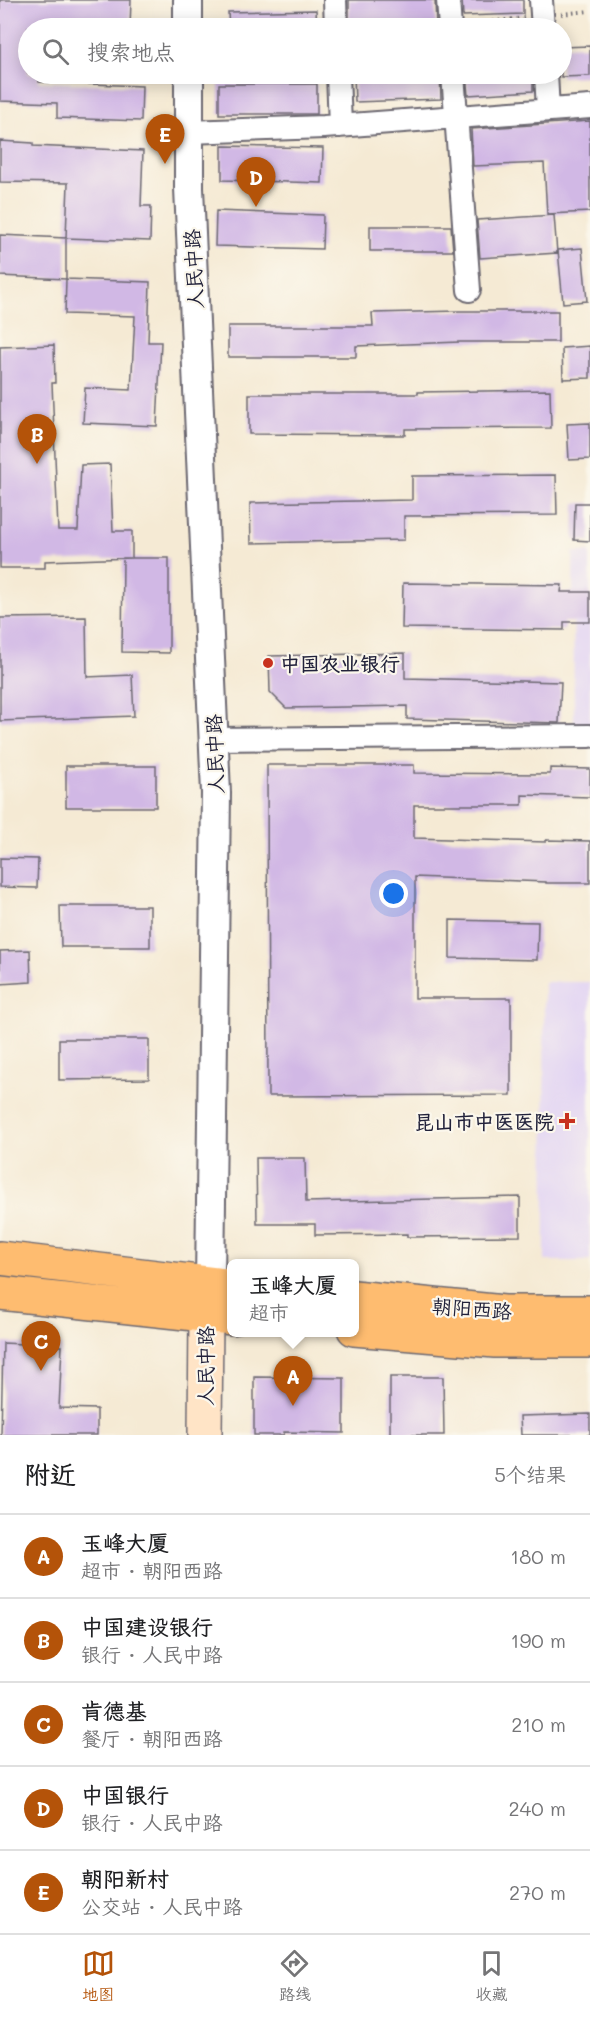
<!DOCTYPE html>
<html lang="zh">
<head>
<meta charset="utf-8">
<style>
  body { margin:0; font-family:Mali,"LXGW WenKai TC",sans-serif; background:#f6f6f6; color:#202124 }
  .you { position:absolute; left:394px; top:894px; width:21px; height:21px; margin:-15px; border:4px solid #fff; border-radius:50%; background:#1a73e8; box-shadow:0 0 0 9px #1a73e833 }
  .badge { display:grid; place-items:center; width:39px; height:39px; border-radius:50%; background:#b45309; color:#fff; font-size:20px; font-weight:700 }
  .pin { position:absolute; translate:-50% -50px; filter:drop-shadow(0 2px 3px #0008) }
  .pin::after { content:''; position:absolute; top:32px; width:21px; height:18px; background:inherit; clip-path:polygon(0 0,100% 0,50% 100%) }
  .popup { position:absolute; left:227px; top:1259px; width:132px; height:78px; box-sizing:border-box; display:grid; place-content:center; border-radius:9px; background:#fff; filter:drop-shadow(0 2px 4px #0005); font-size:20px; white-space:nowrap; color:#757577 }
  .popup b { font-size:22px; color:#202124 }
  .popup::after { content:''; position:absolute; left:50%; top:100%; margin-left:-12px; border:12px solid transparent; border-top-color:#fff }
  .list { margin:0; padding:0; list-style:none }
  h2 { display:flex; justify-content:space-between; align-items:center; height:78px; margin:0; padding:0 24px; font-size:26px }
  h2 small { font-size:20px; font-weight:400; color:#757577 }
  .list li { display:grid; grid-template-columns:39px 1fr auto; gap:18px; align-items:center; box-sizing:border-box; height:84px; padding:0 24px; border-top:2px solid #e0e0e0 }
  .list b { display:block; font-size:22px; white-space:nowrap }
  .list p { margin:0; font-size:20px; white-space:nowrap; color:#757577 }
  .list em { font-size:20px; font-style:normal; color:#757577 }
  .icon { flex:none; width:33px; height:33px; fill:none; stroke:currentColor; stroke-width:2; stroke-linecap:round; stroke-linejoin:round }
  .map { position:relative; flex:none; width:590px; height:1435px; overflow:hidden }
  .search { position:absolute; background:#fff; box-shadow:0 3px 15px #0003; left:18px; right:18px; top:18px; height:66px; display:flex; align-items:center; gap:15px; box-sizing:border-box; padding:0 21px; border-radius:33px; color:#757577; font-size:22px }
  .sheet { height:498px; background:#fff }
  nav { display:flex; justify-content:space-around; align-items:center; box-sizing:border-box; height:84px; border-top:2px solid #e0e0e0; background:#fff; font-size:16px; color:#757577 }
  nav a { display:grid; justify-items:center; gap:3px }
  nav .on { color:#b45309 }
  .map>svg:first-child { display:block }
</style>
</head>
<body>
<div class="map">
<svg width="590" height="1435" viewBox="0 0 590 1435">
  <rect width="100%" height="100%" fill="#fbf7ec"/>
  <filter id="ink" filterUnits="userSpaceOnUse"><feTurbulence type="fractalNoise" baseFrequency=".0167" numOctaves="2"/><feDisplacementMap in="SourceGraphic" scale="12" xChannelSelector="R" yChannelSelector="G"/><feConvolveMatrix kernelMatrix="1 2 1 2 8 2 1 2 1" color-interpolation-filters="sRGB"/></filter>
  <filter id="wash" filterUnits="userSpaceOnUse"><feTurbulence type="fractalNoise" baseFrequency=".008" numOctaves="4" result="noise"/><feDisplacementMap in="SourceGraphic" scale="24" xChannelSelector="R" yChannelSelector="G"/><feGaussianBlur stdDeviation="1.35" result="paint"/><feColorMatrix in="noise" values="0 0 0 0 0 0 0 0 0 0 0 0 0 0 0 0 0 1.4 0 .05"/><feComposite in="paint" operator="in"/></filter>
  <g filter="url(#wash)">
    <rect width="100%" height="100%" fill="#f5ead4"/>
    <path fill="#e2d4f3" d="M573 552H590V727H574Z
      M544 982H590V1261H545Z"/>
    <g id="blocks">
      <path fill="#d1b8e5" d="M0 0H131L130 28H28V74H39V82L142 86 141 121 57 118V103L0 101Z
        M349 0H435L436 28H349Z
        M462 0H523V14L463 16Z
        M316 10 317 28H229L228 12Z
        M590 46V76L561 77V47Z
        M354 74H440L441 99 355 102Z
        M466 74H533V91L468 95Z
        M219 84H317V114H219Z
        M590 121V212L547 214 544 163 473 166 471 129Z
        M0 141 33 143V146L143 151 141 206H151L150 241 66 238 68 183 0 182Z
        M222 146 323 148 322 183 222 180Z
        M216 211 323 215 322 249 215 246Z
        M554 215 557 253 480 258 477 220Z
        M370 226H451L453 251H370Z
        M0 235 66 238V279L0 276Z
        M582 248 587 301 563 303 558 250Z
        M66 279 150 282 148 342H161L157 426 83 423 85 388 131 390 135 316 65 314Z
        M459 311H558V342H460L356 346V357H228V326H373L372 313Z
        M54 345 55 383H52L58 530H78L81 465 110 464 113 531H132V558L45 561V568H0V347Z
        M590 346V378L563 379 562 348Z
        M550 390 551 428 405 429V435L249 434V394H418V392Z
        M590 423V459L569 460 567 424Z
        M556 475 557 515 404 516V540L251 543 250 503 412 500V476Z
        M575 503H590V541L574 540Z
        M123 558H169V653L122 652Z
        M403 583 562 585 561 592H590V622H564V630L402 628Z
        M86 617 87 677 132 675 134 716 0 721V618Z
        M405 653V678L561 682 559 723 407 719V706L286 708 270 692 269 656Z
        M267 765H414V773L550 774V768L590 769V797L522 795V805H414V838L546 842V840L590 841V883H546V882L415 877V998H511V1095L268 1096Z
        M66 766H156V807H66Z
        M0 858 38 859 37 888 0 887Z
        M60 906H150V947H61Z
        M450 920 538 922 537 960 450 958Z
        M30 950 31 982 0 984V951Z
        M59 1039H149V1079L59 1080Z
        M256 1158H305L306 1202 520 1197V1236L407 1237V1234L315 1235V1224H257Z
        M3 1343 62 1346 59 1408 97 1409V1435H1Z
        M254 1377 344 1378V1433L284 1432V1435H254Z
        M390 1377H443L444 1435H390Z
        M590 1414V1435H521L520 1416Z"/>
    </g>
  </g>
  <g filter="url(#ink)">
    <use href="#blocks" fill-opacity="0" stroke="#6c6871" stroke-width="1.5"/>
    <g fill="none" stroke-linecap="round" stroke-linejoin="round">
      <g stroke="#6c6871" stroke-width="26">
        <path id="minor" d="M335 0 336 28
          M448 0 450 28
          M541 0 543 28
          M338 74 340 126
          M453 74 469 290
          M546 74 548 110
          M189 132 324 127 590 107
          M214 739 590 736"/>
      </g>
      <g stroke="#6c6871" stroke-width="32">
        <path id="tertiary" d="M188 0V28
          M189 74V188L216 793 210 1283"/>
      </g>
      <g stroke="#6c6871" stroke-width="36">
        <path id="secondary" d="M205 1435 206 1316 210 1287"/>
      </g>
      <g stroke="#6c6871" stroke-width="36">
        <path id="primary" d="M0 1258 232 1286
          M0 1293 232 1318
          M354 1297 504 1312H590
          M354 1329 495 1341H590"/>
      </g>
      <path stroke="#6c6871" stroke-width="4" stroke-dasharray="1.5 4.5" stroke-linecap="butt" d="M561 14 590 11
        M469 24 524 18"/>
      <use href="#minor" stroke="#fff" stroke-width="22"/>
      <use href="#tertiary" stroke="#fff" stroke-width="28"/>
      <use href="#secondary" stroke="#ffe4c6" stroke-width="33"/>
      <use href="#primary" stroke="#febc70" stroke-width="33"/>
    </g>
  </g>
  <g fill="#c8321e" stroke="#fbf7ec" stroke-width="2">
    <circle cx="268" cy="663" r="6"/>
    <path d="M564 1112h6v6h6v6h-6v6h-6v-6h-6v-6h6z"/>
  </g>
  <g text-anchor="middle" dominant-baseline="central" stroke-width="4.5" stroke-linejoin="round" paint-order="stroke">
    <g font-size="20" fill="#22223b" stroke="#fbf7ec">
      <text transform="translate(193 269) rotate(-93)">人民中路</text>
      <text transform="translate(214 754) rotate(-92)">人民中路</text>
      <text transform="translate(472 1308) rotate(4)">朝阳西路</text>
      <text transform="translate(205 1366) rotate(-90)">人民中路</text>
    </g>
    <g font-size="20" font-weight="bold" fill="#22223b" stroke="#fbf7ec" text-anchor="start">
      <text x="280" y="663">中国农业银行</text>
      <text x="554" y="1121" text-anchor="end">昆山市中医医院</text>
    </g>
  </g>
</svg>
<div class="you"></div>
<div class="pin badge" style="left:293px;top:1406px">A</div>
<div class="popup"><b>玉峰大厦</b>超市</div>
<div class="pin badge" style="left:37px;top:464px">B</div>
<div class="pin badge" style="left:41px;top:1371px">C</div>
<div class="pin badge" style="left:256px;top:207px">D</div>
<div class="pin badge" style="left:165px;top:164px">E</div>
<div class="search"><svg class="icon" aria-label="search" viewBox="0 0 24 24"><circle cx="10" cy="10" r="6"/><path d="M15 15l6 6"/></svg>搜索地点</div>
</div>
<section class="sheet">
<h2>附近<small>5个结果</small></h2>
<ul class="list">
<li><span class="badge">A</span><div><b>玉峰大厦</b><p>超市 · 朝阳西路</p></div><em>180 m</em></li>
<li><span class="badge">B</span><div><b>中国建设银行</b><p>银行 · 人民中路</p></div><em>190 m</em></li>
<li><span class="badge">C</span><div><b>肯德基</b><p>餐厅 · 朝阳西路</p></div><em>210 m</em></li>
<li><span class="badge">D</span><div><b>中国银行</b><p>银行 · 人民中路</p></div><em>240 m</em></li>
<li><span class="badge">E</span><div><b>朝阳新村</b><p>公交站 · 人民中路</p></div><em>270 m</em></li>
</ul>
</section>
<nav>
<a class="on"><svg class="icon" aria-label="map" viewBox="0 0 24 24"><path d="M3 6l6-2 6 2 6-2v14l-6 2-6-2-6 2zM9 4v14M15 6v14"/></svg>地图</a>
<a><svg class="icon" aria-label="directions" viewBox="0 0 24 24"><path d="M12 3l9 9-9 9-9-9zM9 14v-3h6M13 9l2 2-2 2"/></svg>路线</a>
<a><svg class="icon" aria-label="saved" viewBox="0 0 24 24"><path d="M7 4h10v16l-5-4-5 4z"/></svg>收藏</a>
</nav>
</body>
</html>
